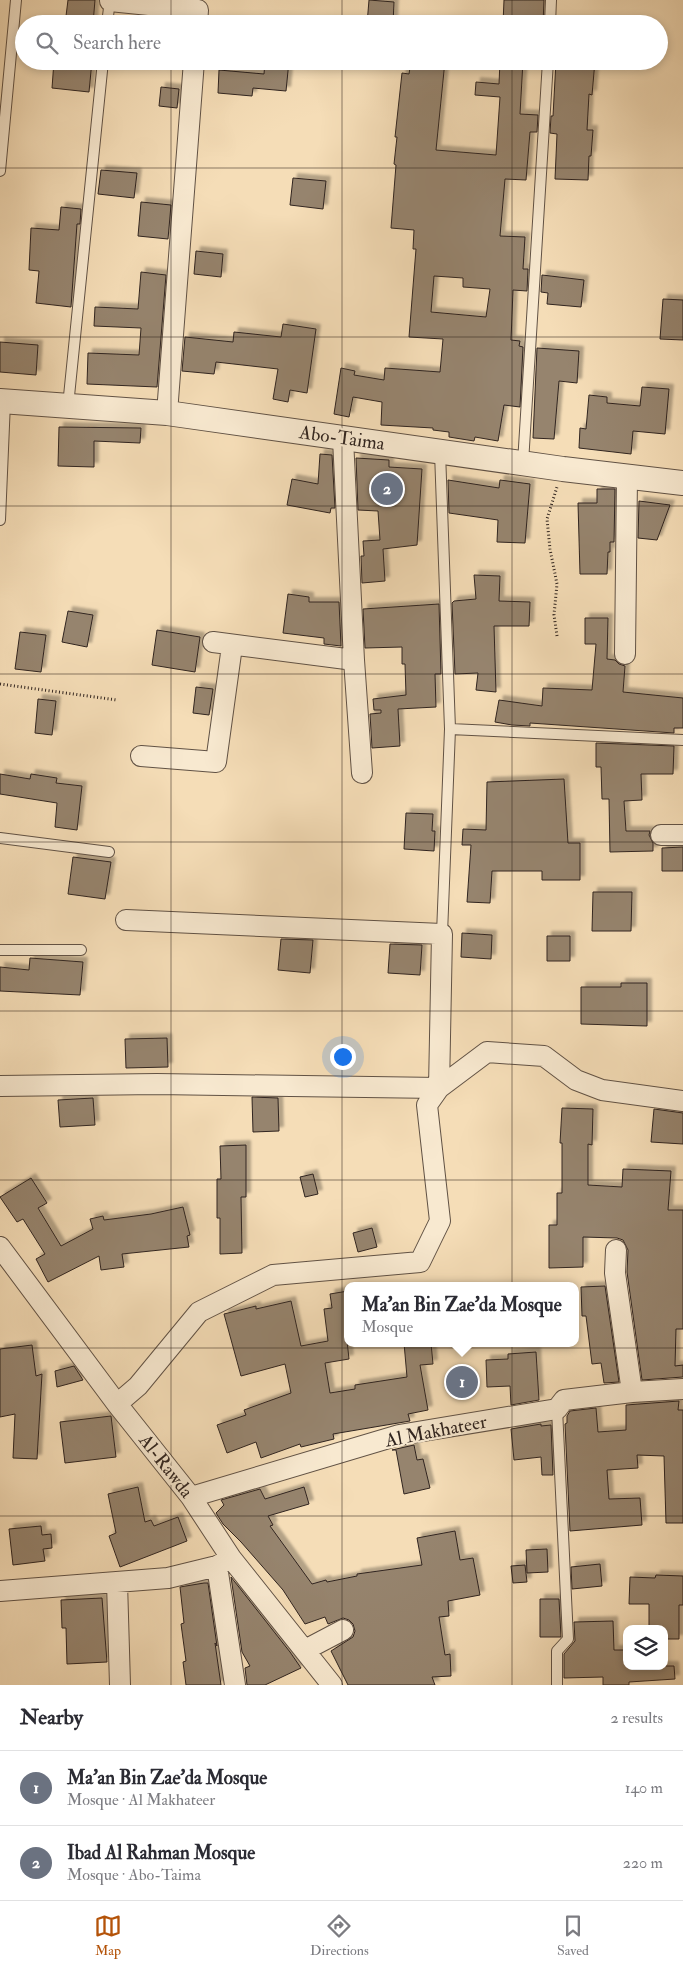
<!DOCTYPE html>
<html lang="en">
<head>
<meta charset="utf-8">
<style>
  body { margin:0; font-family:"IM FELL Double Pica",serif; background:#f2f2f3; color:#2b2b33 }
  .controls { position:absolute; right:15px; bottom:15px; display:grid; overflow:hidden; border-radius:10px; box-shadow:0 2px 8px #0003 }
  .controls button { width:45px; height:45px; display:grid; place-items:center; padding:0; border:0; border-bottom:1px solid #e1e1e2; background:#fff; color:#2b2b33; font:25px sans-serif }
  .you { position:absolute; left:342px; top:1056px; width:18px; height:18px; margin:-12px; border:4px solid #fff; border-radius:50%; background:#1a73e8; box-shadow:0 0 0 8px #1a73e833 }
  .badge { display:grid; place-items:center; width:32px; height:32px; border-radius:50%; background:#b45309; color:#fff; font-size:16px; font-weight:700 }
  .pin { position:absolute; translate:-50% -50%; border:2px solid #fff; box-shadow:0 1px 5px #0006 }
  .popup { position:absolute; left:344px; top:1282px; width:235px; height:65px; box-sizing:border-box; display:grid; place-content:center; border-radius:10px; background:#fff; filter:drop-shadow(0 1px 4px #0005); font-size:16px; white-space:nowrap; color:#7c7c81 }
  .popup b { font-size:19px; color:#2b2b33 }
  .popup::after { content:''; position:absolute; left:50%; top:100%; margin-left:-10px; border:10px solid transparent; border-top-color:#fff }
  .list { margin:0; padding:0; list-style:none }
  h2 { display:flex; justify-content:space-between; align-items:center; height:65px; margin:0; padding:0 20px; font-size:21px }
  h2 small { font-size:16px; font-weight:400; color:#7c7c81 }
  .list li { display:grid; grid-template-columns:32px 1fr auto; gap:15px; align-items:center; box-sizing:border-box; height:75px; padding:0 20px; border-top:1px solid #e1e1e2 }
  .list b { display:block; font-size:19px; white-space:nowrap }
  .list p { margin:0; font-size:16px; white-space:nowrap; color:#7c7c81 }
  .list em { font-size:16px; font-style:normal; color:#7c7c81 }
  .icon { flex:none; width:28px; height:28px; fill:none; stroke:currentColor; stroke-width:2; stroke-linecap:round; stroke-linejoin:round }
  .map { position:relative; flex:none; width:683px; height:1685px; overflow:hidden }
  .search { position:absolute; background:#fff; box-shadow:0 2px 8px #0003; left:15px; right:15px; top:15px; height:55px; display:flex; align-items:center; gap:12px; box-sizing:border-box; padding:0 18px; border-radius:28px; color:#7c7c81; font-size:19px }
  .sheet { height:215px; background:#fff }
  nav { display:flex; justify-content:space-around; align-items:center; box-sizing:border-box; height:70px; border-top:1px solid #e1e1e2; background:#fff; font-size:14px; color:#7c7c81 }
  nav a { display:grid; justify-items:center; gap:2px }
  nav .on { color:#b45309 }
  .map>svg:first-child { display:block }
</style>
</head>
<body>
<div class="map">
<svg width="683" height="1685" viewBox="0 0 683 1685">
  <defs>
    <filter id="shadow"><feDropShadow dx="4.5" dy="-4.5" stdDeviation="1" flood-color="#0004"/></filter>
  </defs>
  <rect width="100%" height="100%" fill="#f5ddb7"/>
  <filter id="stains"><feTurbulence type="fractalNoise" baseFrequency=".004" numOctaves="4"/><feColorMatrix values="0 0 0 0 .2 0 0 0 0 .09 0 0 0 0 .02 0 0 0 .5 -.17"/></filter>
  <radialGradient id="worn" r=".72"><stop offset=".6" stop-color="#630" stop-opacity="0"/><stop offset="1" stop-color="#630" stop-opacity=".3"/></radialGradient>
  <path fill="#96846e" stroke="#30241f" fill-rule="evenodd" filter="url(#shadow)" d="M68 0H95L93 24H65Z
    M369 0 394 2 393 24H367Z
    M504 0H544L543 24H503Z
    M54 61H92L89 92 52 88Z
    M265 61H289L286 91 253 88 252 96 218 93 219 70 264 74Z
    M411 61H445L436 150 496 155 500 97 475 95 476 82 499 84 500 61H523L520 114 538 115 537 132H530L526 180 505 179 500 236 525 237 523 269H528L527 291 513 290 511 340 520 341 519 346 523 347 520 407 504 405 498 441 475 437 474 441 449 437V432L433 430V428L381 425 382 402 353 397 349 417 334 414 341 368 355 371 354 375 384 380 385 368 440 372 443 339 409 337 416 249H413L414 230 391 228 396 165 394 164 397 137H395L402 73 409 74ZM434 276 463 278V287L490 289 486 317 431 312Z
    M556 61H595L592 95 589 94 587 130H593L591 156H589L588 180 555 179 557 134 550 133 551 116H553Z
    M161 87 179 89 177 108 159 106Z
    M101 170 137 173 134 198 98 194Z
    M293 178 326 181 323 209 290 205Z
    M141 202 171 205 168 239 138 236Z
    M61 207 81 209 80 224H77L71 307 36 303 39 271 29 270 31 228 59 230Z
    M196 251 223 254 221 277 194 274Z
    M141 272 166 275 157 387 87 384 88 353 139 355 141 328 94 326 95 307 138 309Z
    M542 275 584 280 581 307 547 304 548 293 541 292Z
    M663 299 683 300V340L660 339Z
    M283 324 316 329 307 393 290 390 288 402 273 399 278 369 216 362 214 374 182 371 185 337 233 342 234 332 281 337Z
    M0 342 38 345 36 375 0 372Z
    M537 348 579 351 577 383 559 381 554 439 533 438Z
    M642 387 669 389 665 434 633 431 631 454 579 448 580 428 586 429 589 395 607 397V403L640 406Z
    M59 427 141 428 140 443 94 441V467L58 466Z
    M320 454 332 455 335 508H331L330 513 287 505 292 479 318 484Z
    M356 458 389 460V467L422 469 417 545 383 549 385 581 362 583 361 556H364L363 541 380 540 378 511 358 510Z
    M448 480 499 488 500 480 530 484 525 543 497 542 498 520 449 513Z
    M597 489H615L614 542H610V552H608L607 574H580L578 503H597Z
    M639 501 670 505 657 540 638 538Z
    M474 575 500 576 499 601 530 602 529 626H494L496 692 476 690 478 673 455 674 452 603 454 601 476 599Z
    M288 594 309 597V602H339L341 646 324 644V638L283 633Z
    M439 604 441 674H435L436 707 398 709 400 746 372 748 370 714 381 713V710H374L373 699 406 695 405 664H402V647L365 648 363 609Z
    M68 611 93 615 87 647 62 642Z
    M585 618H608L607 659 615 660 619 664 625 666 623 692 683 698V728H674V733L530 723V726L512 725 495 722 499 700 542 706 543 688 592 690 596 644H585Z
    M157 630 200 637 195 672 152 665Z
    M20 632 46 635 41 672 15 669Z
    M196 687 213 689 209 715 193 713Z
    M38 699 56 701 52 735 35 733Z
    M596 743 674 746 673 774H641L642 800 624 801 626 831H650L649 835 653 843V851L610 852 609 799H602L601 767H596Z
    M0 774 30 779 31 774 57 778 56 783 82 786 77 830 55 827 57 803 0 794Z
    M564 779 568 843H580V880H542V871H492L490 903 467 902 471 845H462L463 829 486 830 487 782Z
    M406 813 433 814 432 831H435L434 851 404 849Z
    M683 847V871H662V848Z
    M73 857 111 862 105 899 68 894Z
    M593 892H632L631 931H592Z
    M462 933 492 935 491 959 461 957Z
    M547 936H570V961H547Z
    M281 939 313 940 310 973 278 970Z
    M390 944 422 945 420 975 388 973Z
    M30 958 83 962 80 995 0 991V967L29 970Z
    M621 983H647V1026L581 1024V987H621Z
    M167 1038 168 1067 126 1068 125 1039Z
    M252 1097 278 1098 279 1131 253 1132Z
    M93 1098 95 1125 60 1127 58 1100Z
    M562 1108 593 1109 592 1145 588 1144V1185L622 1187 623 1169 671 1171 668 1210H683V1329H676L675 1366 683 1365V1377L642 1380 627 1272 628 1250 623 1240 617 1238 583 1237V1267L549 1268V1225H557V1193H562V1143H560Z
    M654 1109 683 1113V1144L651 1142Z
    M246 1145V1197H241L242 1253 220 1254V1218H217V1179H221L220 1146Z
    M313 1174 318 1194 305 1197 300 1177Z
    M31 1178 47 1203 38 1208 61 1246 93 1229 90 1219 103 1216 104 1220 151 1214 183 1207 190 1235 187 1236 189 1247 122 1254 124 1267 101 1270 99 1256 48 1282 36 1259 45 1254 23 1219 17 1222 0 1197Z
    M372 1228 377 1247 358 1252 353 1233Z
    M605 1286 619 1382 604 1383 601 1363 592 1364 586 1316H582L581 1287Z
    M348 1291V1322H345L349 1359 325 1363 330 1393 355 1389V1385L407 1377 404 1343H431L433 1364 420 1365 428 1410 408 1414 410 1421 333 1434 334 1439 301 1447 300 1444 261 1458 256 1442 227 1453 217 1425 246 1415 244 1410 291 1393 285 1364 241 1376 224 1314 256 1306V1309L291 1301 301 1346 328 1341 324 1309 332 1308 330 1294Z
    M32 1345 36 1376 42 1374 37 1459 13 1458 15 1414 0 1417V1349Z
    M536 1352 539 1400 511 1405 510 1386 487 1387 486 1360 508 1359V1354Z
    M74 1366 83 1380 57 1387 55 1371Z
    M679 1401 678 1410H683V1523H666L664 1456 637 1455 638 1468 607 1470 609 1499 640 1498 642 1525 570 1531 565 1424 567 1423V1416L570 1411 596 1408 598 1432 626 1430V1405Z
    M111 1416 116 1457 65 1463 60 1422Z
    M541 1424V1426L551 1425 553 1475H542L541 1457 514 1460 511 1429Z
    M414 1445 417 1460 423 1459 430 1488 404 1494 396 1450H392Z
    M138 1487 145 1522 151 1520 154 1526 178 1517 187 1541 120 1567 109 1536 116 1533 108 1494Z
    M304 1487 309 1504 268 1516 273 1525 270 1526 312 1584 326 1580 327 1582 357 1576V1574L422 1565 417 1538 455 1531 460 1560 473 1558 480 1595 448 1601 449 1616 439 1617 445 1655 450 1654 451 1676 432 1677 435 1685H348L331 1651 353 1637 355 1631 353 1624 349 1620 343 1618 328 1624 325 1617 305 1624 283 1590 241 1542 223 1524 216 1513 224 1505 221 1500 260 1489 265 1499Z
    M41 1526 42 1535 51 1534 52 1548 43 1549 45 1561 13 1565 9 1529Z
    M547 1549 548 1572 527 1573 526 1550Z
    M600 1564 602 1586 572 1589 571 1567Z
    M525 1565 527 1582 513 1583 511 1566Z
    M656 1575 683 1576V1605H679V1639H664V1629H649V1604H629L630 1577 655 1578Z
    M231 1577 290 1652 301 1668 265 1685H247L245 1668 250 1666 242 1652Z
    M204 1583H208L217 1646 215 1643 221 1685H186L183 1662 186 1661 181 1624 184 1623 180 1587Z
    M102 1598 107 1662 67 1664 66 1628H62L61 1600Z
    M540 1599H559L561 1637H540Z
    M613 1621 614 1650H627V1666H674L675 1679 629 1682V1685H603V1677L564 1678V1654L575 1641 574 1622Z"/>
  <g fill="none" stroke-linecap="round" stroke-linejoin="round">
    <g stroke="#615245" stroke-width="12">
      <path id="service" d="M107 24 110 0
        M550 24 551 0
        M0 171 16 0
        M68 406 103 61
        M440 452 450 729 442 934
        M523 463 548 61
        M0 520 5 402
        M450 729 683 740
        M0 838 109 852
        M0 950H81
        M557 1685V1651L568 1639 557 1409"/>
    </g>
    <g stroke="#615245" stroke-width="22">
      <path id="minor" d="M110 1 198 10 197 24
        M167 413 194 61
        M343 439 354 660 362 773
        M213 642 354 660
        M625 654 627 477
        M141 756 216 762 232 646
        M661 835H683
        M0 1086 157 1084 439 1088 487 1052 544 1056 576 1080 602 1090 683 1101
        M0 1247 117 1404 191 1497 231 1558 332 1685
        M616 1250 615 1273 632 1392
        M117 1404 138 1386 199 1312 273 1275 420 1262 440 1221 427 1105 439 1088 442 934 126 920
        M191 1497 399 1435 557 1409 564 1400 632 1392 683 1389
        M217 1566 235 1685
        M117 1582 120 1685
        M0 1591 168 1578 217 1566 231 1558
        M305 1650 343 1630"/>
    </g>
    <g stroke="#615245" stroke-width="26">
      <path id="tertiary" d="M0 401 167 413 563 469 683 483"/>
    </g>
    <path stroke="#30241f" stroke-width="3" stroke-dasharray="1 2.5" stroke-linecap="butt" d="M557 636 554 615 557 584 550 549 547 519 557 487
      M0 684 117 700"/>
    <use href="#service" stroke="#f8e9d0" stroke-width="10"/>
    <use href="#minor" stroke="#f8e9d0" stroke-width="20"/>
    <use href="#tertiary" stroke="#f8e9d0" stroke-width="24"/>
  </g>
  <path fill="none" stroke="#30241f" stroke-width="1" stroke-opacity="0.55" d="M171 0V24M342 0V24M512 0V24M171 61V1685M342 61V1685M512 61V1685M0 168H683M0 337H683M0 506H683M0 674H683M0 842H683M0 1011H683M0 1180H683M0 1348H683M0 1516H683"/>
  <g text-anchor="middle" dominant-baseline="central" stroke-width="4.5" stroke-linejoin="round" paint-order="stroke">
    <g font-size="19" fill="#30241f" stroke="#f8e9d0">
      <text transform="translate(342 438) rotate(8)">Abo-Taima</text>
      <text transform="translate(436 1431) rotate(-11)">Al Makhateer</text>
      <text transform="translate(166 1466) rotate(52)">Al-Rawda</text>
    </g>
  </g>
  <rect width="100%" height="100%" filter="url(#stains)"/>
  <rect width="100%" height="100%" fill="url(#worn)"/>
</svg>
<div class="controls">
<button><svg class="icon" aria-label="layers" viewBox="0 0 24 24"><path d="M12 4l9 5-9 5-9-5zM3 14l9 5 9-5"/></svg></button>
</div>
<div class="you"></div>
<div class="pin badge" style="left:462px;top:1382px;background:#6b7280">1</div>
<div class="popup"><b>Ma'an Bin Zae'da Mosque</b>Mosque</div>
<div class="pin badge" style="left:387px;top:489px;background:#6b7280">2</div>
<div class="search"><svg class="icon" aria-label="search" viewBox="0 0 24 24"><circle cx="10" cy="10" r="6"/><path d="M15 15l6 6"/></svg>Search here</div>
</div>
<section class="sheet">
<h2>Nearby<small>2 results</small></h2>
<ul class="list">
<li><span class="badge" style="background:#6b7280">1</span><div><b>Ma'an Bin Zae'da Mosque</b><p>Mosque · Al Makhateer</p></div><em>140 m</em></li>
<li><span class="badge" style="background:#6b7280">2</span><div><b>Ibad Al Rahman Mosque</b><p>Mosque · Abo-Taima</p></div><em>220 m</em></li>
</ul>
</section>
<nav>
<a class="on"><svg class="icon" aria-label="map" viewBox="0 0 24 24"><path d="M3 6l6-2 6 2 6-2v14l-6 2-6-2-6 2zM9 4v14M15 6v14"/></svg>Map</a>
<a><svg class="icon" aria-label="directions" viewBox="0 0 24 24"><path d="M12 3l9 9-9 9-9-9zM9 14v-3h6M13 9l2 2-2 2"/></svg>Directions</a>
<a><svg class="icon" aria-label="saved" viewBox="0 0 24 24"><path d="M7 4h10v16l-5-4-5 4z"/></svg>Saved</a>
</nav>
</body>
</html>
